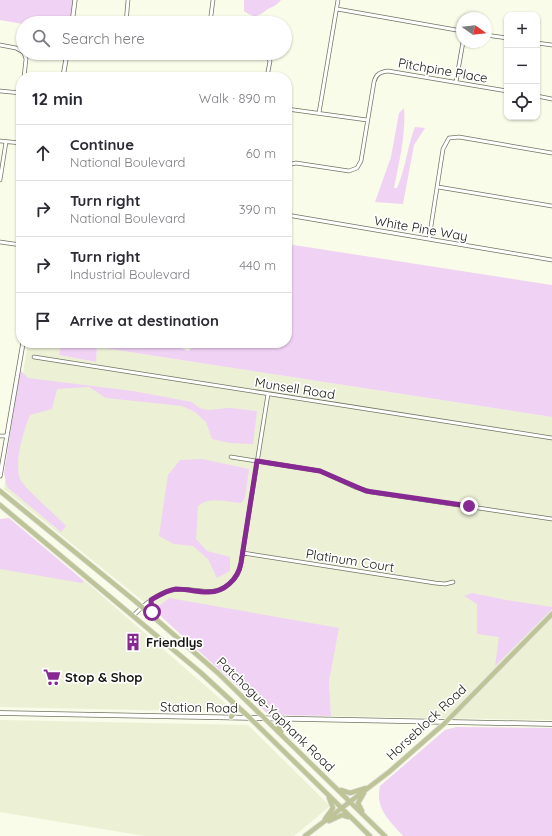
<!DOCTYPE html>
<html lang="en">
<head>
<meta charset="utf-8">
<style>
  body { margin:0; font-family:Quicksand,sans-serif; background:#f7f7f7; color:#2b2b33 }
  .controls { position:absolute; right:12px; top:12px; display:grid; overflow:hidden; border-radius:8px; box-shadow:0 1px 3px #0004 }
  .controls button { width:36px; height:36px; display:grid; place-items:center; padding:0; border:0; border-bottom:1px solid #e1e1e2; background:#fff; color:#2b2b33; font:20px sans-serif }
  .compass { position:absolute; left:456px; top:12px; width:36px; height:36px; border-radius:50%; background:#fff; box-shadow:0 1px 3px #0004; rotate:104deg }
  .stop { position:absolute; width:12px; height:12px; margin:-9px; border:3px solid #872993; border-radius:50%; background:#fff }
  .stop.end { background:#872993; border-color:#fff; box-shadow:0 1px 4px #0008 }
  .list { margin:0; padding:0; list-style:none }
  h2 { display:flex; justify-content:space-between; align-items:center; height:52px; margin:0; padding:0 16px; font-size:17px }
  h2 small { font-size:13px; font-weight:400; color:#7c7c81 }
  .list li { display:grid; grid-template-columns:26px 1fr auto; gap:12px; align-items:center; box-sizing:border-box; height:56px; padding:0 16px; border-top:1px solid #e1e1e2 }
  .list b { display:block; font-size:15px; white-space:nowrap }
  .list p { margin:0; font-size:13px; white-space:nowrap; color:#7c7c81 }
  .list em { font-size:13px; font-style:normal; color:#7c7c81 }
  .icon { flex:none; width:22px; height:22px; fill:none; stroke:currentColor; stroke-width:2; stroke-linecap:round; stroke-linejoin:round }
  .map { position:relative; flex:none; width:552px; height:836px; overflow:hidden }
  .search { position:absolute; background:#fff; box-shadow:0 1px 3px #0004; left:16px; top:16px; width:276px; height:44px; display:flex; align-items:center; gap:10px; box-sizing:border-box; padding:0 14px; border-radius:22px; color:#7c7c81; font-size:15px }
  .panel { position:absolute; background:#fff; box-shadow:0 1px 3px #0004; left:16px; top:72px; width:276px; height:276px; border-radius:16px }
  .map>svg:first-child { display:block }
</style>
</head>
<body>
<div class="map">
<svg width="552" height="836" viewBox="0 0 552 836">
  <rect width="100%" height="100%" fill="#f8fce8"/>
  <path fill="#ecf0d5" d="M28 343H61L59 355 96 362 97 347 552 417V720L331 716 329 681 338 628 154 610 4 489Z
    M0 568 85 581 233 710 231 712 0 707Z
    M0 720 248 725 330 806 294 836H145L0 812Z"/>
  <path fill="#f0d2f4" d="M0 0H74L70 23 23 24 0 20Z
    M244 0H281C277 5 274 6 268 9 257 17 255 19 244 11Z
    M404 108C406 135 399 162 394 188H397C406 168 407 147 415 127L425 128 414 145 403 204 375 202 391 157 399 113Z
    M287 244 552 285V417L97 347 96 362 59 355 61 343H170L188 351 196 343H287Z
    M20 370 28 378 133 391 192 402C205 415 214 408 231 408 239 409 248 410 257 411L253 444 230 443 212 439 206 422 195 412 182 406 106 398 89 387 57 389 52 409 30 415C23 432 14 461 20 479 23 487 58 517 66 526L61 532 7 487 4 473Z
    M202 459 249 469 245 498 241 503C228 502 209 496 198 506L196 539 207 551 230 557V571L217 578 208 559 193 546 174 544 159 536 168 475 180 460Z
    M9 518 84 581 82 583 0 569V519Z
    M472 593 506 600 552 607V609L495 666 499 637 477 634V604L464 596Z
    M169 598 339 628 329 681 331 716 269 715 154 610Z
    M456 727 552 728V836H403C389 820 375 809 380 786L445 730Z"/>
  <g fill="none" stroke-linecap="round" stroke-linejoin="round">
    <g stroke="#727564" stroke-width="4.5">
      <path id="minor" d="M337 9 462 31
        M126 23 128 0
        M210 23 213 0
        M486 35 507 38
        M537 43 552 45
        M0 45 16 48 23 52
        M24 53 26 59 24 77
        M266 53 270 61 267 77
        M64 75 74 77
        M456 82 463 42
        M0 91 21 93
        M537 96 552 99
        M287 109 367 120
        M319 113 338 0
        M0 141 21 143
        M287 165 296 163 349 171 357 168 361 161 374 82C376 74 380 72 388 71L507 91
        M0 180 6 142
        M438 187 552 206
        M287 215 552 260
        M429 239 443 149 449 138 459 137 552 153
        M0 242 21 245
        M34 357 552 438
        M0 436H6
        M231 457 320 471 355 487 371 492 552 519
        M243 553 435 583 445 584 453 582
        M134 615C145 604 157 593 173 590 192 586 212 599 229 584 236 579 240 571 241 563L268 394"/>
    </g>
    <g stroke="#727564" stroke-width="5">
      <path id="tertiary" d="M72 23 75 0
        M63 77 67 53
        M0 476 23 343"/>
    </g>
    <g stroke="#727564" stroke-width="5.5">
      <path id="secondary" d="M0 713 552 724"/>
    </g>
    <g stroke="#e3e3e2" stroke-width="6">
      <path id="primary" d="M0 491 135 601 218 673 385 836
        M0 505 200 672 250 718 370 836
        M151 600V609L155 616
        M231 717 236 711 233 705
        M281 732 278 724 283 718
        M341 790 350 793 366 788
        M362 811 358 803 364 793
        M325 819 333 808 329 798
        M329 821 342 815 348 817
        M305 836 389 772 446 722 552 614"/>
    </g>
    <use href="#minor" stroke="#fff" stroke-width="3"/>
    <use href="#tertiary" stroke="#fff" stroke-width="3.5"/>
    <use href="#secondary" stroke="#fff" stroke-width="4"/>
    <use href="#primary" stroke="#bec498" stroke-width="4.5"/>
  </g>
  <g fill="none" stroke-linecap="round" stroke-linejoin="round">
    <path stroke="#872993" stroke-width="5" d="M152 612 151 600C158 596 167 590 176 589 186 589 197 592 207 592 224 593 238 579 241 563L257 461 320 471 366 491 469 506"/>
  </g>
  <defs>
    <g id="building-bare" transform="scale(1.38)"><path d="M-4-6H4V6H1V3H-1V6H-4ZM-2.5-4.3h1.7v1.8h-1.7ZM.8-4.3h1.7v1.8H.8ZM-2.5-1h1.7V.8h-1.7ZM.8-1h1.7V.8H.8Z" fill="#872993" stroke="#fff" stroke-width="2.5" paint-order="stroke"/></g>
    <g id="supermarket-bare" transform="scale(1.38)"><path d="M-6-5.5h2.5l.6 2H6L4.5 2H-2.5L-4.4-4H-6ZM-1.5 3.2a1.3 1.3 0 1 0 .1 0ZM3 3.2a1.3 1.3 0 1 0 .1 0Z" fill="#872993" stroke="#fff" stroke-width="2.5" paint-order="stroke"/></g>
  </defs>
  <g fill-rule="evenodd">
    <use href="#building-bare" x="133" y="642"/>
    <use href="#supermarket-bare" x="52" y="677"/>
  </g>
  <g text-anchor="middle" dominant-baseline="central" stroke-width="3.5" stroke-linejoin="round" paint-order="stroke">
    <g font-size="13" fill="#15160f" stroke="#fff">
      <text transform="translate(443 70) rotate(10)">Pitchpine Place</text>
      <text transform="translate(421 228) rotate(10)">White Pine Way</text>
      <text transform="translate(295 388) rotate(9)">Munsell Road</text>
      <text transform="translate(350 560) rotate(9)">Platinum Court</text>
      <text transform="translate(199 707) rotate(1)">Station Road</text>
      <text transform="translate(276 714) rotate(44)">Patchogue-Yaphank Road</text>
      <text transform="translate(426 722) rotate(-43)">Horseblock Road</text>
    </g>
    <g font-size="13" font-weight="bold" fill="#15160f" stroke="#fff" text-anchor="start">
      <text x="146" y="642">Friendlys</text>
      <text x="65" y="677">Stop &amp; Shop</text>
    </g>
  </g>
</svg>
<div class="controls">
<button>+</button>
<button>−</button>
<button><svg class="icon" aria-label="locate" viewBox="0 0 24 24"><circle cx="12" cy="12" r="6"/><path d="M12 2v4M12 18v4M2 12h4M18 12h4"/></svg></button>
</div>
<svg class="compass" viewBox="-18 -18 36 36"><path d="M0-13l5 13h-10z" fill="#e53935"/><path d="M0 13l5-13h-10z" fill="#7c7c81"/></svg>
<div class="stop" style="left:152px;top:612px"></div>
<div class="stop end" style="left:469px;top:506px"></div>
<div class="search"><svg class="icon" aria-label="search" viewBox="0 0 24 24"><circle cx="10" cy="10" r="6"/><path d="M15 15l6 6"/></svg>Search here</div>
<section class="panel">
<h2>12 min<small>Walk · 890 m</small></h2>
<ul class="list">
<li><svg class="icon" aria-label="ahead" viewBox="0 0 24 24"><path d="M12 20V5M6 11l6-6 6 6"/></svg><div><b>Continue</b><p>National Boulevard</p></div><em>60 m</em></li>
<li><svg class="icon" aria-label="right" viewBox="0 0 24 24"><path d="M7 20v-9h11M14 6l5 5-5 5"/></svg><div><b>Turn right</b><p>National Boulevard</p></div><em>390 m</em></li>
<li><svg class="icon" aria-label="right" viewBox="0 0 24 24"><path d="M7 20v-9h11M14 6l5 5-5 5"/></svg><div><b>Turn right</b><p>Industrial Boulevard</p></div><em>440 m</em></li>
<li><svg class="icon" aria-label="arrive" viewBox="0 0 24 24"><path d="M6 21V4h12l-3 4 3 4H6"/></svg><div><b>Arrive at destination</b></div></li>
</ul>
</section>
</div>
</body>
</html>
